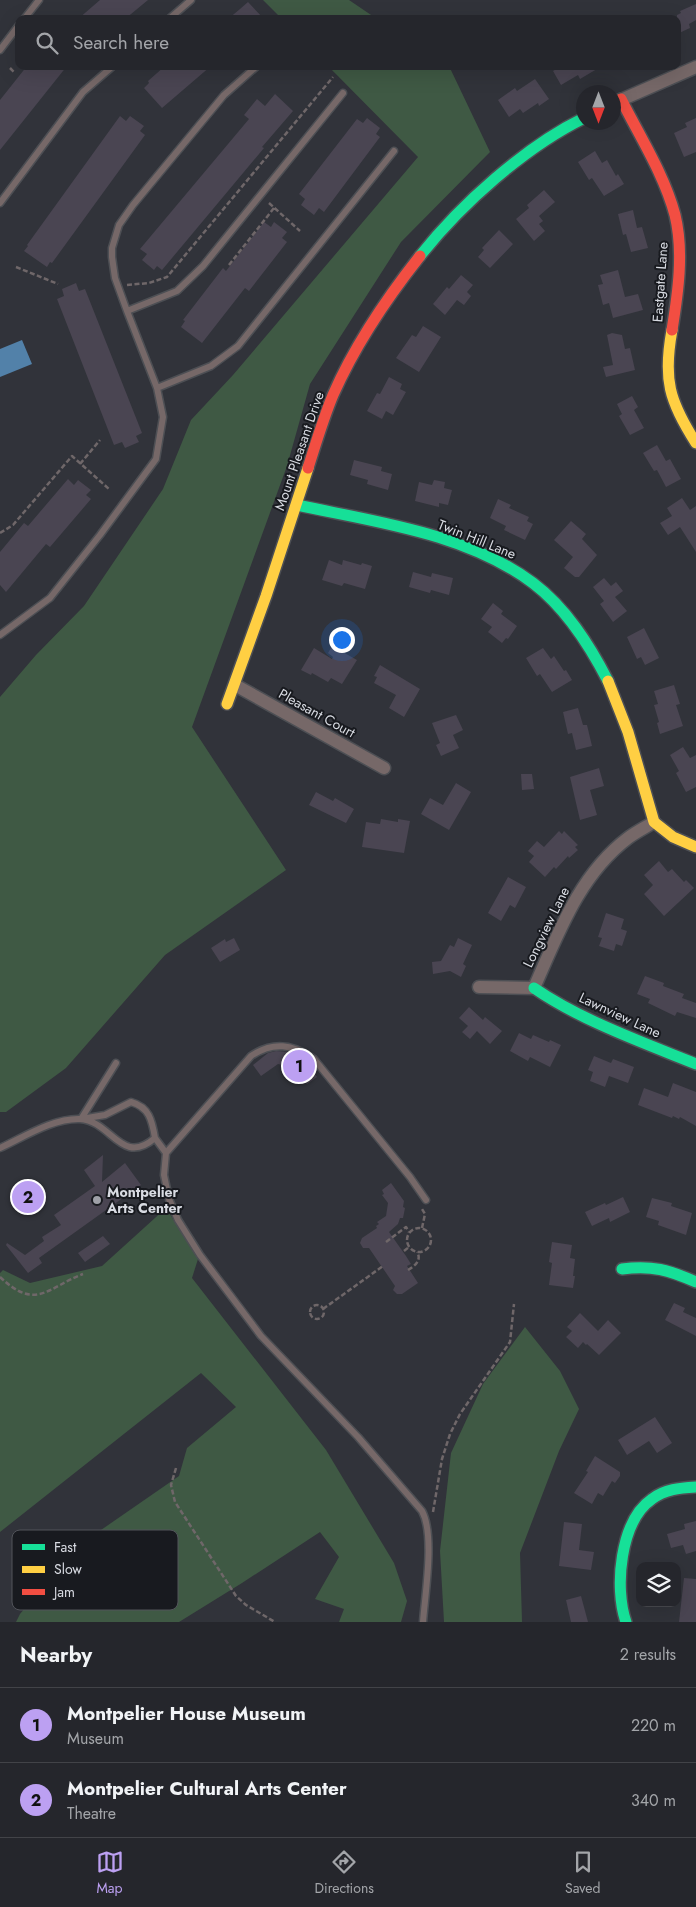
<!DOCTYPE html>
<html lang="en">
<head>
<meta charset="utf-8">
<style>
  body { margin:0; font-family:Jost,sans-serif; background:#313238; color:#f1f3f6 }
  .controls { position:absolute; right:15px; bottom:15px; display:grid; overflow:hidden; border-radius:10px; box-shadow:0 5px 20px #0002 }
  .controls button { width:45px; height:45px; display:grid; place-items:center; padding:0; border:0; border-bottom:1px solid #424348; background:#25262c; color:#f1f3f6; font:25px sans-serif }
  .compass { position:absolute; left:576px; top:85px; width:45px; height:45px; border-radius:50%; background:#25262c; box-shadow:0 5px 20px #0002; rotate:180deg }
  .you { position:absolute; left:341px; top:639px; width:18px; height:18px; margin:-12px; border:4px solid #fff; border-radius:50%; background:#1a73e8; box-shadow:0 0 0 8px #1a73e833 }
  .badge { display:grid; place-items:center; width:32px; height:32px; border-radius:50%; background:#bca0f2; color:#111; font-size:16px; font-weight:700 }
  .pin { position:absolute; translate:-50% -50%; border:2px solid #fff; box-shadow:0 1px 5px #0006 }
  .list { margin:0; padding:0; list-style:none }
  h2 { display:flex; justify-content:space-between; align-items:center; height:65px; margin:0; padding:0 20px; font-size:21px }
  h2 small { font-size:16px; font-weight:400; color:#a3a5a9 }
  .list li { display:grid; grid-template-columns:32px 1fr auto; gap:15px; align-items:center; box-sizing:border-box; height:75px; padding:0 20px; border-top:1px solid #424348 }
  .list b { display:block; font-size:19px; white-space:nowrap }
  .list p { margin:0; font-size:16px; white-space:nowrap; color:#a3a5a9 }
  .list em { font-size:16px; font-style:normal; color:#a3a5a9 }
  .icon { flex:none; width:28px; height:28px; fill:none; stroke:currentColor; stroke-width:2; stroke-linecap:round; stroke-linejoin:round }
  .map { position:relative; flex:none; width:696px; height:1622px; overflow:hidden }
  .search { position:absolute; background:#25262c; box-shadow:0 5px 20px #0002; left:15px; right:15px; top:15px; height:55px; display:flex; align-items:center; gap:12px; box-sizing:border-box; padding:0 18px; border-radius:10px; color:#a3a5a9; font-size:19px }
  .sheet { height:215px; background:#25262c }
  nav { display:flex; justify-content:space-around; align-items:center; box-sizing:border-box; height:70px; border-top:1px solid #424348; background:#25262c; font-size:14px; color:#a3a5a9 }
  nav a { display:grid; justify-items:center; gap:2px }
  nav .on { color:#bca0f2 }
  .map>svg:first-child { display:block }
</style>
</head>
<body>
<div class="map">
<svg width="696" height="1622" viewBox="0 0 696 1622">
  <rect width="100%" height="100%" fill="#31333a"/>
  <path fill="#3f5944" d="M263 0H349L377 19H282Z
    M328 66H449L490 152 401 242 310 384 287 466 192 727 286 870 165 955 66 1068 6 1112H0V697L36 655 84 606 163 489 191 420 233 375 418 157Z
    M166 1208 198 1259 192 1278 326 1450 394 1563 407 1601 401 1622H339L344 1609 315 1599 339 1557 320 1532 242 1583 179 1622H16L20 1614 75 1548 179 1476 187 1448 236 1407 201 1373 0 1532V1273L3 1270 30 1283 102 1266Z
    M525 1327 560 1371 579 1409 559 1451 520 1553 522 1622H444L440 1551 451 1453 483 1384Z"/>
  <path fill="#5281a9" d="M22 340 32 364 0 377V349Z"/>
  <path fill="#4a4552" d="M100 0H148L125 19H78Z
    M248 2 264 19H228L240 9Z
    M696 4V20L689 24 690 28 677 34V15L681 13 680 11Z
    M27 66H67L0 150V100Z
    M165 66H211L162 108 144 88 149 83 148 81Z
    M561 66H602L580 79 578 75 561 85 553 71Z
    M535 79 549 99 539 106 538 103 523 113 520 109 509 117 498 100 515 88 517 91Z
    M275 94 293 111 262 147 264 148 162 270 157 266 154 270 142 260 147 254 140 249 249 119 244 115 257 99 265 106Z
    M120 116 126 121 130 116 144 126 140 131 145 135 52 263 50 262 47 267 24 251 28 246 27 245Z
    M367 118 380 128 376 134 380 137 324 212 319 208 314 215 301 205 305 199 299 194 357 119 363 123Z
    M696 118V152L684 157 674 133 687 127 685 123Z
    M595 151 602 163 607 160 616 176 618 174 624 184 604 196 592 178 589 180 578 162Z
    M544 190 555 202 539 216 543 221 539 224 545 231 534 241 516 219 529 208 527 205Z
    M633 210 637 228 642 227 648 248 631 252 626 234 623 235 618 214Z
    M264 222 271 227 274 222 287 232 282 238 287 242 249 291 245 288 202 343 181 327 185 321 183 320 223 268 226 271Z
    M499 230 513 244 490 268 478 257 484 250 482 248Z
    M618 270 625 297 638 294 643 310 613 318 609 303 603 305 598 285 603 284 600 275Z
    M461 275 473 285 467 292 471 296 464 305 457 300 445 315 433 304 447 287 449 289Z
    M76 283 79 291 85 289 142 433 136 436 139 442 125 448 122 442 114 445 57 299 64 296 62 289Z
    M423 326 441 337 419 372 396 358 412 335 416 337Z
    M612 333 622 335 625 349 630 348 635 370 606 377 603 367 613 365 607 335Z
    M389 377 402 384 400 389 406 392 393 415 386 411 382 419 367 411 377 393 380 394Z
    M632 396 638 407 634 410 644 428 630 435 619 416 622 414 617 404Z
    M657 445 666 461 670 459 681 479 666 487 657 470 654 471 643 453Z
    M354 460 382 467 381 471 392 474 388 490 367 484 368 480 350 475Z
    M68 479 74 485 78 480 91 490 86 495 91 499 50 547 46 544 6 592 0 585V552L24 523 28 526Z
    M434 480 445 482 444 488 452 490 448 505 439 503V507L415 501 419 482 432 485Z
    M682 498 690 510 696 506V552L680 527 668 535 660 523 672 516 667 508Z
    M498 499 511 505 509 508 529 517 527 521 533 524 525 540 504 530 506 526 490 518Z
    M571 521 586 534 582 539 597 555 579 577H575L564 568 573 557 554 540Z
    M329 560 342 565 343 560 361 565 362 563 372 566 365 589 344 583 342 586 322 580Z
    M413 572 431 577 432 573 453 578 449 595 431 590 430 593 409 587Z
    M604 578 611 586 616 582 623 591 615 597 627 611 613 622 600 604 604 601 593 587Z
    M493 603 503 611 501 614 517 626 508 639 506 638 502 643 488 632 492 627 481 619Z
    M644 628 659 658 645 665 641 657 637 659 627 637Z
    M332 646 357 660 342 684 331 678 328 682 312 673 311 675 301 670 314 648 332 659 333 657 328 653Z
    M543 648 551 659 554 656 564 671 566 670 572 680 552 692 540 674 537 676 526 658Z
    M380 665 420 689 404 717 389 708 396 695 374 683 377 677 374 676Z
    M674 685 680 704 676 705 683 726 660 734 657 723 659 722 654 705 658 704 654 691Z
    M578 708 583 725H587L592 746 576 750 572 733 568 734 563 712Z
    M456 715 463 730 453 735 459 748 441 756 436 745 440 743 432 723Z
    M683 747 690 758 696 755V787L686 792 676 773 679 771 670 755Z
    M599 768 604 786 590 790 597 815 580 820 570 777Z
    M521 774H532L534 789 522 790Z
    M456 783 471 792 449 830 421 814 430 798 443 805Z
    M316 792 333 801 335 798 354 809 346 823 309 805Z
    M381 819 398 822V819L410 821 404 853 362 847 366 822 380 824Z
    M559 831 562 834 564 831 578 845 575 847 578 850 569 858 568 856 556 869 554 867 545 877 529 862 534 856 528 851 537 841 544 847Z
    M659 861 668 872 672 869 684 882 686 880 694 888 664 916 644 894 653 885 644 875Z
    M508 877 526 887 515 908 510 905 501 921 488 913Z
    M606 913 624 919 621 929 627 931 622 946 616 944 614 951 599 946 602 938 598 937Z
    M234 938 240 950 220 962 211 948 225 939 226 942Z
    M458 938 472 945 463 964 466 966 461 977 450 971 433 974 432 962 441 961 450 945 454 947Z
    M645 976 664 983 663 986 684 994 682 998 696 1003V1018L677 1012 675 1016 648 1003 650 999 637 994Z
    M469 1007 483 1020 485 1017 502 1031 490 1044 477 1031 470 1039 462 1032 468 1026 459 1018Z
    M519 1033 531 1039 533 1035 549 1042 550 1040 561 1045 550 1067 530 1057 528 1061 510 1051Z
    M276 1051 289 1052 304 1058 317 1077 307 1084 295 1068 278 1064 261 1076 253 1065 268 1053Z
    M594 1056 611 1063 613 1059 634 1067 628 1083 609 1076 605 1087 590 1081 593 1072 588 1070Z
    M673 1083 696 1092V1126L680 1117 679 1119 673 1116 672 1118 638 1105 644 1088 668 1097Z
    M103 1155 102 1182 125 1163 141 1185 39 1258 42 1263 28 1273 6 1245 7 1243 25 1255 44 1241 42 1237 61 1225 54 1215 95 1186 84 1170Z
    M391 1183 404 1201 403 1207 405 1208 403 1218H400L398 1224 389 1232 406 1256 411 1264 407 1266 418 1283 402 1294H397L393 1290 395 1286 369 1248H363L360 1243 362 1238 377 1228 376 1226 379 1224 377 1222 386 1216 388 1203 382 1195 384 1194 382 1190Z
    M623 1197 630 1212 610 1222 609 1218 592 1226 585 1212 605 1203 606 1205Z
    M652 1198 672 1203 671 1206 692 1213 686 1235 658 1225 659 1221 646 1217Z
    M103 1236 110 1244 85 1262 78 1253Z
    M552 1242 572 1245 570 1258 575 1259 573 1276H575L573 1288 549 1285 552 1263 549 1262Z
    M674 1303 685 1308 683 1312 696 1318V1336L665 1320Z
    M580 1313 598 1331 608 1320 621 1333 599 1355 587 1344 586 1345 583 1342 578 1348 566 1337 572 1331 567 1327Z
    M655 1417 672 1443 657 1453 649 1441 627 1455 618 1440Z
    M595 1456 620 1472V1476L615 1483 612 1481 603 1496 598 1493 592 1504 574 1493 588 1472 586 1471Z
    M696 1521V1551L686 1554 683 1545 671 1548 667 1534 685 1529 684 1524Z
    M564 1522 582 1524 579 1550 594 1552 591 1570 559 1566Z
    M684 1578 696 1579V1622H679Z
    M581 1596 588 1622H571L566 1600Z"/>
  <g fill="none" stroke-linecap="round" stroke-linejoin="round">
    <g stroke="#4d4f54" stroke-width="9">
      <path id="lane" d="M24 19 39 0
        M169 19 191 0
        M0 50 19 25
        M0 203 83 92 113 66
        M127 311 177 291 203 266 343 93
        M157 388 211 366 238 346 394 151
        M0 635 50 598 100 535 156 459 163 417 157 388 127 311 115 278 112 257V248L119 225 133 205 224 95 257 66
        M155 1138 166 1153 164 1175 169 1199 178 1220 200 1255 261 1336 358 1437 422 1511C435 1535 425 1594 423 1622
        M0 1148C24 1137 53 1118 80 1119 112 1121 121 1167 155 1138 152 1120 149 1107 131 1102L105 1115 81 1119 116 1063
        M166 1153 251 1056C273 1041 293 1044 314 1059L410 1177 426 1200"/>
    </g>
    <g stroke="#4d4f54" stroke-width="15">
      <path id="street" d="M614 103 696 67
        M235 685 384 768
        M479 987 534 988C558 934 579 875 628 838 636 832 646 827 654 822"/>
    </g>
    <g stroke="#4d4f54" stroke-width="14">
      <path id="fast" d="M420 256C461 204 525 147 584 118
        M297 505C376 522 466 533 533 583 566 608 589 644 608 681
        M534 988C580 1020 644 1043 696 1064
        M622 1269C652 1265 669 1270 696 1282
        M626 1622C614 1588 620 1521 652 1499 665 1489 680 1488 696 1487"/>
    </g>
    <g stroke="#4d4f54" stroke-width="14">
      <path id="slow" d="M672 330C663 379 669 401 696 443
        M608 681 628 732 654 822 673 837 696 847
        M227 704 266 596 308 468"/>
    </g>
    <g stroke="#4d4f54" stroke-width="14">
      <path id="jam" d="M621 99C640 137 664 174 675 215 684 252 678 293 672 330
        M308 468C316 443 323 419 333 395 355 345 386 299 420 256"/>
    </g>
    <path stroke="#6f6769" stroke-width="2.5" stroke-dasharray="5 2.5" stroke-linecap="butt" d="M152 66 153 68
      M10 68 15 73
      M269 203 300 231
      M229 265 274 208
      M16 267 58 284
      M127 285 149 283 167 277 333 77
      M80 464 100 440
      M0 533 13 525 72 456 109 489
      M407 1240a12 12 0 1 1 24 0a12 12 0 1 1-24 0Z
      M422 1228 425 1214 422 1209 423 1208
      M386 1242 406 1227 409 1232
      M404 1251 409 1247
      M408 1270C415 1266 422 1260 417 1252
      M0 1277C36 1311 47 1288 83 1274
      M310 1312a7 7 0 1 1 14 0a7 7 0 1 1-14 0Z
      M323 1309 383 1266
      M176 1468 171 1485 175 1502 236 1596 246 1605 275 1622
      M433 1512 442 1459 450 1434 460 1414 510 1342 514 1304"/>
    <use href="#lane" stroke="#766868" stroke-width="6"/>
    <use href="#street" stroke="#766868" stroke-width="12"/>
    <use href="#fast" stroke="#16e098" stroke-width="11"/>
    <use href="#slow" stroke="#ffcf43" stroke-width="11"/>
    <use href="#jam" stroke="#f24e42" stroke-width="11"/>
  </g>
  <circle fill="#9ea0a7" stroke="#181a1f" stroke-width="2" cx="97" cy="1200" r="5"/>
  <g text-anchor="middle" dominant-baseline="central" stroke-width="4" stroke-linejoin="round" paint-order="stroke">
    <g font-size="14" fill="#d8dbe2" stroke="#181a1f">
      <text transform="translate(660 282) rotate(-86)">Eastgate Lane</text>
      <text transform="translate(299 451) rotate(-71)">Mount Pleasant Drive</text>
      <text transform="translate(477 539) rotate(22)">Twin Hill Lane</text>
      <text transform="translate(317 713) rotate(29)">Pleasant Court</text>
      <text transform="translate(546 927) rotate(-64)">Longview Lane</text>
      <text transform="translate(620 1015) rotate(25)">Lawnview Lane</text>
    </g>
    <g font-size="14" font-weight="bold" fill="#d8dbe2" stroke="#181a1f" text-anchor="start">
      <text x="107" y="1192">Montpelier<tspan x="107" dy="16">Arts Center</tspan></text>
    </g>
  </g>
  <rect x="12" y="1530" width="166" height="80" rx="8" fill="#181a1f" stroke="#52545a" stroke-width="1"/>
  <rect x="22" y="1544" width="23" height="6" fill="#16e098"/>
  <rect x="22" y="1566" width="23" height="7" fill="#ffcf43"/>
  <rect x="22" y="1589" width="23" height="6" fill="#f24e42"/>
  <g font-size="14" fill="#d8dbe2">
    <text x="54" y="1552">Fast</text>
    <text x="54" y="1574">Slow</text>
    <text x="54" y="1597">Jam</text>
  </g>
</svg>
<div class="controls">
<button><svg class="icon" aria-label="layers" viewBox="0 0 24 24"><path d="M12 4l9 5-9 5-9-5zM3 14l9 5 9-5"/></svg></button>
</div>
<svg class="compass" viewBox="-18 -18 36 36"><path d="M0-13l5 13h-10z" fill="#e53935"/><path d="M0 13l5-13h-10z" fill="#a3a5a9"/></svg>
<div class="you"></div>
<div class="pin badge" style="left:299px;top:1066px">1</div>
<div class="pin badge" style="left:28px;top:1197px">2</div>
<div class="search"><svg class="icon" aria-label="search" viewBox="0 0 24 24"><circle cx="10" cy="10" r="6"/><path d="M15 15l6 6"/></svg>Search here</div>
</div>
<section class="sheet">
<h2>Nearby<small>2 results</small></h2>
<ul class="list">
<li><span class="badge">1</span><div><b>Montpelier House Museum</b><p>Museum</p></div><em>220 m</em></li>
<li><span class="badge">2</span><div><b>Montpelier Cultural Arts Center</b><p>Theatre</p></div><em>340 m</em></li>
</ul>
</section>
<nav>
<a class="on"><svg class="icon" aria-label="map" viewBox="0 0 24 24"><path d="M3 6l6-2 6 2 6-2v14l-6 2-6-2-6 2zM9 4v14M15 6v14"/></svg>Map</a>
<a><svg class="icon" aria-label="directions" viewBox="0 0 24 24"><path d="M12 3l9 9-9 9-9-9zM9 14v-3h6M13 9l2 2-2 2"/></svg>Directions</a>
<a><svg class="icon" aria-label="saved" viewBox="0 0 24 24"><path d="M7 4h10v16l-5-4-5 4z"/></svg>Saved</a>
</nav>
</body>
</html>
